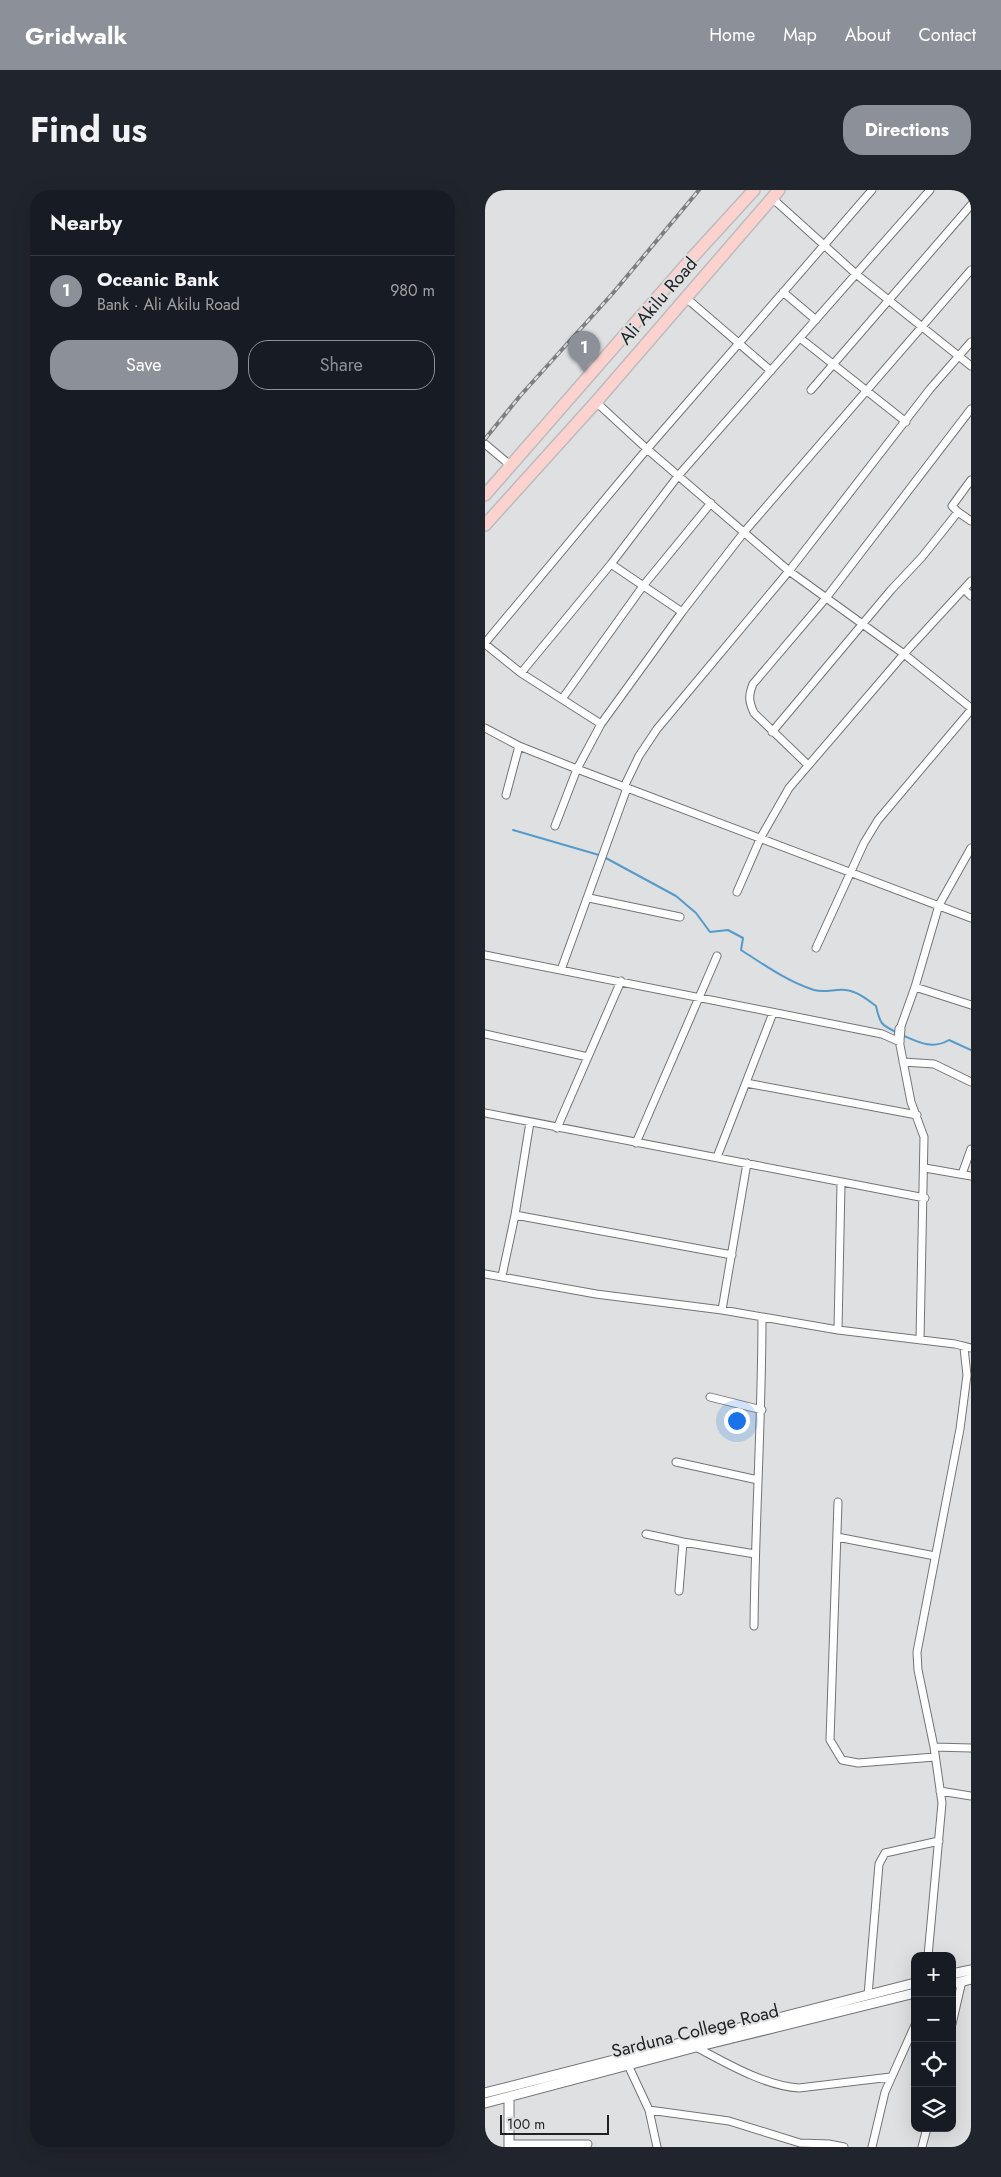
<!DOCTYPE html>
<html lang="en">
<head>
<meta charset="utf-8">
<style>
  body { margin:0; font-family:Jost,sans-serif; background:#20242c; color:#f1f3f6 }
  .controls { position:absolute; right:15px; bottom:15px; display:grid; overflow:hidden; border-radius:10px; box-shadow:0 5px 20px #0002 }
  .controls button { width:45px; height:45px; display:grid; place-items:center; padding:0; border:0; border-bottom:1px solid #363941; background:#171b24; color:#f1f3f6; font:25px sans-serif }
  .scale { position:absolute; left:15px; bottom:12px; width:109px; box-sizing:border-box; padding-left:5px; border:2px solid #202122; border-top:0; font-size:14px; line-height:18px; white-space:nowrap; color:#202122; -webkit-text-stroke:4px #dee0e2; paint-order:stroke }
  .you { position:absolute; left:251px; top:1230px; width:18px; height:18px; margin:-12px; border:4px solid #fff; border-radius:50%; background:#1a73e8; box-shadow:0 0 0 8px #1a73e833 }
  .badge { display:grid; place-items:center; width:32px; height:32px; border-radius:50%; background:#8c9099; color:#fff; font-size:16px; font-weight:700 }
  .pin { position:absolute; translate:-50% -41px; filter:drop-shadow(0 1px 2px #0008) }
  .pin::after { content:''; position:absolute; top:26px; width:18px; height:15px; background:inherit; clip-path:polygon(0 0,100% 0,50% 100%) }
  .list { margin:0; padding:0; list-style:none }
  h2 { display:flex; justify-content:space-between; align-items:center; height:65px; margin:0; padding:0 20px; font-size:21px }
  h2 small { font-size:16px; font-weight:400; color:#9ea1a6 }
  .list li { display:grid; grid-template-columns:32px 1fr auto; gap:15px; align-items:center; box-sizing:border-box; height:70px; padding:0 20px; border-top:1px solid #363941 }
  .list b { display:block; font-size:19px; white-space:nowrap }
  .list p { margin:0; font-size:16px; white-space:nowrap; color:#9ea1a6 }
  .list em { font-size:16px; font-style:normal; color:#9ea1a6 }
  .actions { display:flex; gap:10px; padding:15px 20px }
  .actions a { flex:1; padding:11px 0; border:1px solid #8c9099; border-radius:20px; text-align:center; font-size:18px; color:#8c9099 }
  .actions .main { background:#8c9099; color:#fff }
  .icon { flex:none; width:28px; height:28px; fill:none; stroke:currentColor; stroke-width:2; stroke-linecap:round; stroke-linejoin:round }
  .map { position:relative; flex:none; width:486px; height:1957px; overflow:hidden; border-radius:20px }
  header { display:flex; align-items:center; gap:30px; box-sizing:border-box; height:70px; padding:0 25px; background:#8c9099; color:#fff }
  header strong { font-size:24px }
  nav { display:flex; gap:28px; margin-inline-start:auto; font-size:18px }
  .intro { display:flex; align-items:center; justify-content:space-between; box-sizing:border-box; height:120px; padding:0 30px }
  h1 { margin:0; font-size:35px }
  .button { padding:12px 22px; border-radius:20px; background:#8c9099; color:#fff; font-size:18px; font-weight:700 }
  main { display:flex; gap:30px; padding:0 30px }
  aside { flex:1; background:#171b24; border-radius:20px; box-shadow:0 5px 20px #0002 }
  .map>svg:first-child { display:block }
</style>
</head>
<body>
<header>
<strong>Gridwalk</strong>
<nav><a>Home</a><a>Map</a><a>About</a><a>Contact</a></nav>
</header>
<div class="intro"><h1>Find us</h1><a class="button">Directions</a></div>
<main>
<aside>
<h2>Nearby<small></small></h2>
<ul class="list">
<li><span class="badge">1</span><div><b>Oceanic Bank</b><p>Bank · Ali Akilu Road</p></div><em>980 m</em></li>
</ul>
<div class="actions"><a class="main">Save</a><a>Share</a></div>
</aside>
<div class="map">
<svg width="486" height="1957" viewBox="0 0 486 1957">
  <rect width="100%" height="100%" fill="#dee0e2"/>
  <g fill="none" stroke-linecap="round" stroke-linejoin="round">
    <path stroke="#569ac9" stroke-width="2" d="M28 640 114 665
      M119 667 191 706 211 723 225 742 243 740 258 748 256 760C278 774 303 792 329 800 340 803 349 799 360 800 372 801 382 809 391 816 395 834 396 835 413 843
      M417 845C433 852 447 860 464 850L486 860"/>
    <g stroke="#727476" stroke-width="9">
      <path id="minor" d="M287 8 371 84 486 176
        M298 102 331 130
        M200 107 286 181
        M315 148 421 232
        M326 200 486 15
        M111 212 162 259 304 381 419 464 486 518
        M0 254 25 275
        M473 322 467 316 486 290
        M126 374 197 422
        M479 399 486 406
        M0 453 162 259 387 0
        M0 454 36 483 116 534
        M36 483 126 374 193 286 445 0
        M77 509 158 396 226 313
        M0 538 34 556 92 579 486 728
        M287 542 406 400 437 367 473 322 486 331
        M323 575 269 523C264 512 263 506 268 494L341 408 486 219
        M139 597 154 566 172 539 304 381 445 199 486 152
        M21 605 34 556
        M70 636 92 579 116 534 197 422 260 341 486 80
        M252 702 276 647 304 598 419 464 486 391
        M104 708 195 727
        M331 758 379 653 393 630 486 520
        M0 765 397 844 415 852
        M76 780 142 598
        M430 797 486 815
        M415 839 430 797 454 715 486 658
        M0 844 103 867
        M414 850 426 912 439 947 435 1150
        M418 872 449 874 486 892
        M261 893 432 925
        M0 923 440 1008
        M72 938 136 791
        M151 953 232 766
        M232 967 288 823
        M440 978 486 986
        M477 984 486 959
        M30 1025 247 1065
        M0 1084 111 1104 237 1120 353 1140 470 1154 486 1158
        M17 1086 30 1025 45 932
        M237 1120 262 973
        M353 1140 356 993
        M225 1207 277 1220
        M191 1272 273 1290
        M353 1312 345 1550 357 1570 373 1573 450 1567
        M161 1344 198 1352 270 1364
        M352 1347 450 1366
        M194 1401 198 1352
        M269 1436C270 1333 277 1230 277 1127
        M449 1557 486 1558
        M455 1601 486 1606
        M443 1766 457 1613 449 1557 433 1480 432 1462 475 1239 482 1185 479 1158
        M383 1805 394 1674 400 1663 454 1651
        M467 1834 477 1791
        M211 1857C241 1873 280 1896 314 1898L406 1887
        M143 1875 164 1920 172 1957
        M164 1920 244 1931 315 1953 344 1954 359 1957
        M24 1954H103
        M387 1957 400 1902 430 1835
        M437 1957 442 1938"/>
    </g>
    <g stroke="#727476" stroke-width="11">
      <path id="tertiary" d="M414 850 415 839
        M467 1784 486 1780
        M467 1794 486 1789
        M0 1903 430 1793
        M0 1913 211 1857 430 1803
        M24 1957V1907"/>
    </g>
    <g stroke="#bcbcbd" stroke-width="14">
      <path id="primary" d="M0 305 205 70 269 0
        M0 335 111 212 294 0"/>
    </g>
    <use href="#minor" stroke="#fff" stroke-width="7"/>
    <use href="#tertiary" stroke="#fff" stroke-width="9"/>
    <use href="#primary" stroke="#fcd2cf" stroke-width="11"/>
    <g stroke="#7d7e80" stroke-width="4">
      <path id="rail" d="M0 249 35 206 128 103 214 0"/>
    </g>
    <use href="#rail" stroke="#dee0e2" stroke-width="2" stroke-dasharray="5.5" stroke-linecap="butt"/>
  </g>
  <g text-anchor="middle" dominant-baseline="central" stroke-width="4" stroke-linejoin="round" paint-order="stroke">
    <g font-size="18" fill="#202122" stroke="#dee0e2">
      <text transform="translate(173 111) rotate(-49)">Ali Akilu Road</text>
      <text transform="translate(210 1841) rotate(-14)">Sarduna College Road</text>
    </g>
  </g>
</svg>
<div class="controls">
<button>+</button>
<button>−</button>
<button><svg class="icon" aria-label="locate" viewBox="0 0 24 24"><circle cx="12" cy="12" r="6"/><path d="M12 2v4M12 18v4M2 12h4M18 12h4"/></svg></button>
<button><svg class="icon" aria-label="layers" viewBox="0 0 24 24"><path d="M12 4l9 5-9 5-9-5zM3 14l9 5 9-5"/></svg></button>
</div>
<div class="scale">100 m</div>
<div class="you"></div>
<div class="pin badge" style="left:99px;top:182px">1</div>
</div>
</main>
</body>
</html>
